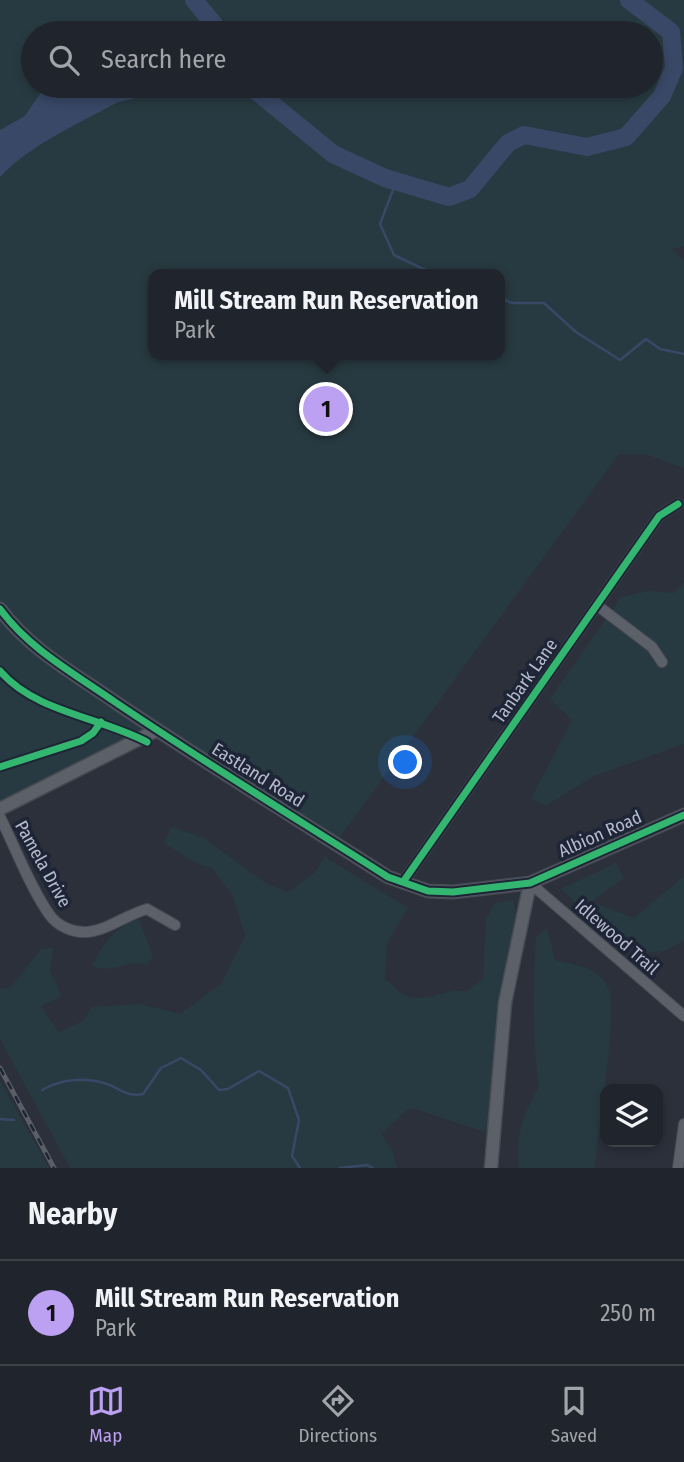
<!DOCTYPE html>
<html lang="en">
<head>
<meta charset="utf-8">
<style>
  body { margin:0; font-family:"Fira Sans Condensed",sans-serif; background:#282c34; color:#f1f3f6 }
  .controls { position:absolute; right:21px; bottom:21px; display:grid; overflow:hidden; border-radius:14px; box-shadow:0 4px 10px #0003 }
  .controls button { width:63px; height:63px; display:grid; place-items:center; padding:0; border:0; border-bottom:2px solid #3d4148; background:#20242c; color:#f1f3f6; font:35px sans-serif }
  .you { position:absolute; left:406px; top:763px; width:24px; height:24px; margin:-18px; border:5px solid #fff; border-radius:50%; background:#1a73e8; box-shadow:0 0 0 10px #1a73e833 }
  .badge { display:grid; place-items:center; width:46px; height:46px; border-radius:50%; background:#bca0f2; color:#111; font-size:23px; font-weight:700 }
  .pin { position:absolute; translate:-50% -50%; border:4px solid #fff; box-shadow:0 2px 7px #0006 }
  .popup { position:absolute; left:148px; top:269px; width:357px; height:91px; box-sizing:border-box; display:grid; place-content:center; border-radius:14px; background:#20242c; filter:drop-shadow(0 2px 5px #0005); font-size:23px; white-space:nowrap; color:#a2a4a9 }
  .popup b { font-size:26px; color:#f1f3f6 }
  .popup::after { content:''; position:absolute; left:50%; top:100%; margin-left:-14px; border:14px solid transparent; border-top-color:#20242c }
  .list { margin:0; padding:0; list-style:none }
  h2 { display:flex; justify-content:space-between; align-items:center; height:91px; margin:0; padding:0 28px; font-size:30px }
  h2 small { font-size:23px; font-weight:400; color:#a2a4a9 }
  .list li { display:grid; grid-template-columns:46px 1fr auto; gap:21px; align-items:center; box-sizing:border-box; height:105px; padding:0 28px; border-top:2px solid #3d4148 }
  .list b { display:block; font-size:26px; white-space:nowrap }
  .list p { margin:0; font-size:23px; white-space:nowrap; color:#a2a4a9 }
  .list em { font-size:23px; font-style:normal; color:#a2a4a9 }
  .icon { flex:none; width:38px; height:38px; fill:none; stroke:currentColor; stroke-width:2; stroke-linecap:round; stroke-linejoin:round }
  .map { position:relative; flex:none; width:684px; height:1168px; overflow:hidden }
  .search { position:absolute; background:#20242c; box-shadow:0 4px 10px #0003; left:21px; right:21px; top:21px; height:77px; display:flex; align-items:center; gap:18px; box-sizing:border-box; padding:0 24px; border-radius:38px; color:#a2a4a9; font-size:26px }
  .sheet { height:196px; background:#20242c }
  nav { display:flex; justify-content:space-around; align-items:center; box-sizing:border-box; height:98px; border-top:2px solid #3d4148; background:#20242c; font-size:19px; color:#a2a4a9 }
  nav a { display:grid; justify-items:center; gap:4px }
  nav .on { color:#bca0f2 }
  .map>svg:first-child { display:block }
</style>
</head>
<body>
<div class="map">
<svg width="684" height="1168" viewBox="0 0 684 1168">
  <rect width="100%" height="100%" fill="#2b303b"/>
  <path fill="#283a41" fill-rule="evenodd" d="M0 0H684V246L672 249 684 261V468L648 455 619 454 334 845 160 732 0 810ZM33 33H651V86H33ZM153 274H499V355H153Z
    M684 582V744L594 776 547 805 531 799 572 720 550 699 621 597 649 591 674 593Z
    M172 827 204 838 267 884 288 892 314 873 325 857 408 908 387 943 385 979C391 984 399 993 407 996 427 1004 448 986 467 992L483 978 486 919 495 903 513 900 516 915 501 992 490 1132C461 1127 438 1114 409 1108L381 1134 392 1150 397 1168H70L0 1039V989L11 987 41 949 53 948 50 971 62 996 41 1006 58 1032 83 1021 92 1007 141 1004 180 1014 221 984 245 936 232 894 212 868 196 863 164 843Z
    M616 863 624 878 591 902 634 918 684 876V941L665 951 640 954 591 918 561 889Z
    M139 919 153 956 147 965C127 958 114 975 92 966 102 944 116 926 139 919Z
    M547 928 555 960C575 965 601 967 609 990 618 1017 597 1131 595 1168H519C515 1136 523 1114 539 1087 532 1037 533 988 536 937Z
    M0 1081 49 1168H0Z"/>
  <path fill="#394866" d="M58 86H143L132 99 118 102C78 124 31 144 0 177V130L25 116 41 92Z"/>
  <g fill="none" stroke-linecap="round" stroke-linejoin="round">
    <path stroke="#394866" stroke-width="2.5" d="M396 182 380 224 394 255 434 274
      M499 297 512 303H544L576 332 620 360 646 339 660 349 684 354
      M42 1090C62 1079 84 1077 107 1084 121 1089 127 1097 143 1094L161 1068 181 1058 201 1070 219 1090 228 1089 259 1071 288 1088 299 1120 292 1156 300 1168
      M0 1119 14 1120
      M340 1168 367 1165 373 1168"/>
    <path stroke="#394866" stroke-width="18" d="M194 0 221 33
      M250 86 333 154 385 178 449 197 470 189 508 143 524 135 587 147 626 137 662 96 674 68 671 32 629 0"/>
    <g stroke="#474b54" stroke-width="12">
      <path id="minor" d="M598 606 652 647 662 662
        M0 817C15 847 30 887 49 914 57 926 73 933 87 932 106 931 126 915 147 909L175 925
        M403 882 659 516 678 504
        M530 883 684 1016
        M678 1168 684 1124"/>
    </g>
    <g stroke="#474b54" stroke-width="15">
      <path id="tertiary" d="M0 609C29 649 75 674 115 702 204 762 297 819 388 877L428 891 453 892 530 883 684 815
        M0 809 157 730
        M491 1168 505 1003 530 883"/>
    </g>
    <use href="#minor" stroke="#5c6068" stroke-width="10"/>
    <use href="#tertiary" stroke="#5c6068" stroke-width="12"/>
    <g stroke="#5a5e66" stroke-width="5">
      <path id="rail" d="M0 1068 54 1168"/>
    </g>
    <use href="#rail" stroke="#1e2536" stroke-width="2.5" stroke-dasharray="8" stroke-linecap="butt"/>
    <g stroke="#1e2536" stroke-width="11">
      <path id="cycleway" d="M0 609C29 649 75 674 115 702 204 762 297 819 388 877L428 891 453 892 530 883 684 815
        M0 671C35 712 100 717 147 742
        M0 767 81 741 93 733 101 722
        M403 882 659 516 678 504"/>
    </g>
    <use href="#cycleway" stroke="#33b770" stroke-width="7"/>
  </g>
  <g text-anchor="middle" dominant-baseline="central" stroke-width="7" stroke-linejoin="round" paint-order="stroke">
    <g font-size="18" fill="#b6bccb" stroke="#1e2536">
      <text transform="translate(525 681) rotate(-55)">Tanbark Lane</text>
      <text transform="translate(258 775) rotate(32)">Eastland Road</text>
      <text transform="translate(600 834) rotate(-24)">Albion Road</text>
      <text transform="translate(43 864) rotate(61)">Pamela Drive</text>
      <text transform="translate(617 937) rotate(41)">Idlewood Trail</text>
    </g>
  </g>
</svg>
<div class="controls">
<button><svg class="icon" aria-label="layers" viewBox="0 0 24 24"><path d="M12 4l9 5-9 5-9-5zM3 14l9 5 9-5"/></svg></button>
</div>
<div class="you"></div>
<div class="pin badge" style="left:326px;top:409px">1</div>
<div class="popup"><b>Mill Stream Run Reservation</b>Park</div>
<div class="search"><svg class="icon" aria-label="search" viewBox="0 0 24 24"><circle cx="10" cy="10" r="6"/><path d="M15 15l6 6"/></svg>Search here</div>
</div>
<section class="sheet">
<h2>Nearby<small></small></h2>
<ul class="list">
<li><span class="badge">1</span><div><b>Mill Stream Run Reservation</b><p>Park</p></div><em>250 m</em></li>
</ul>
</section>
<nav>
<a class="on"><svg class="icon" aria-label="map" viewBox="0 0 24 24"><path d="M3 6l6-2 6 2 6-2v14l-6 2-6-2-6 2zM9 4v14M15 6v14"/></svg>Map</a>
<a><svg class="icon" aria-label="directions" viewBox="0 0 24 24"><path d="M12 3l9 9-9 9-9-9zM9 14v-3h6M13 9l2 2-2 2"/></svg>Directions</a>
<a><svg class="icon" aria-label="saved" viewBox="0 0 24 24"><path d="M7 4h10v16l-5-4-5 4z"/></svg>Saved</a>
</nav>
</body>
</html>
